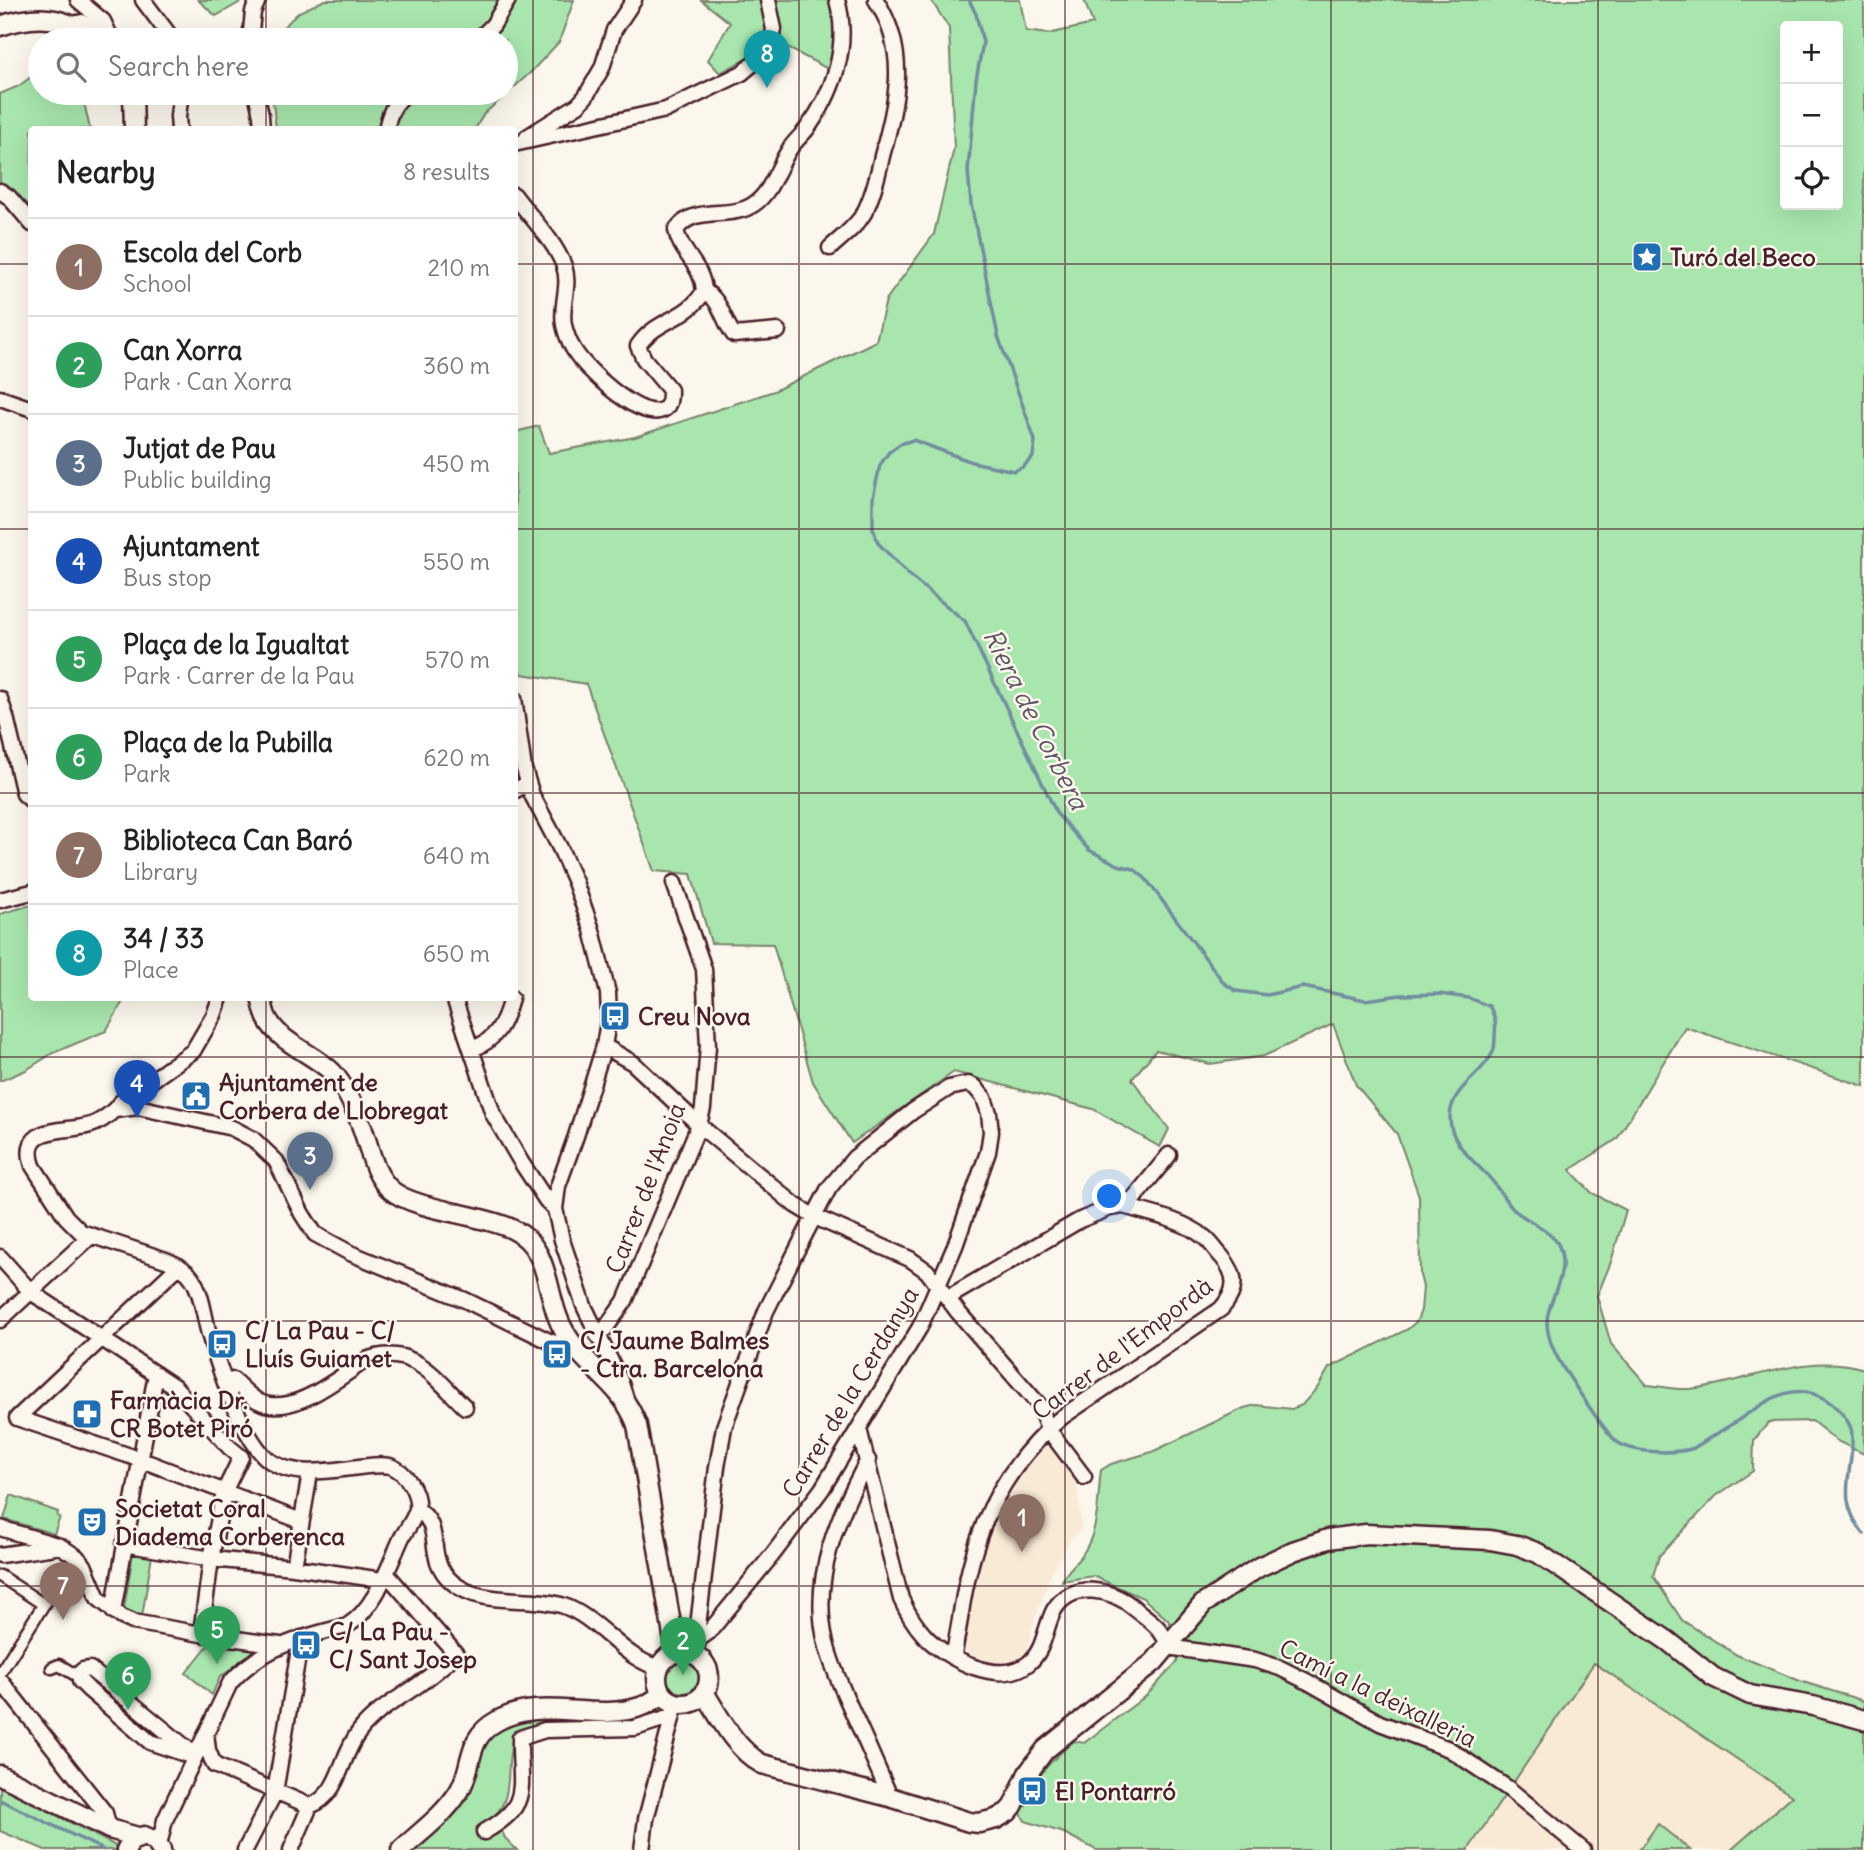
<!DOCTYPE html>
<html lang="en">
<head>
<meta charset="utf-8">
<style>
  body { margin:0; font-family:Delius,sans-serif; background:#f6f6f6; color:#222 }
  .controls { position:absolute; right:21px; top:21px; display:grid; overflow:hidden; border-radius:7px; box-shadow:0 7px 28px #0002 }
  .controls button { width:63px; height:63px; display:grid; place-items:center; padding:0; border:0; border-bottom:2px solid #e0e0e0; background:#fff; color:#222; font:35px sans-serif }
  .you { position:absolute; left:1110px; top:1197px; width:24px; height:24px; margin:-18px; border:5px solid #fff; border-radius:50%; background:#1a73e8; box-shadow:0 0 0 10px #1a73e833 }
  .badge { display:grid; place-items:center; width:46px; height:46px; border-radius:50%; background:#2563eb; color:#fff; font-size:23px; font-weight:700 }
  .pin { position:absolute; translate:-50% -58px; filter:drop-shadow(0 2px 4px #0008) }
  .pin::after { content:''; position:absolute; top:37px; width:24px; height:21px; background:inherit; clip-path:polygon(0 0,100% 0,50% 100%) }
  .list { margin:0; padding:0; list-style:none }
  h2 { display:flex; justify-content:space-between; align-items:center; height:91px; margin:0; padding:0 28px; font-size:30px }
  h2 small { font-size:23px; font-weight:400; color:#767676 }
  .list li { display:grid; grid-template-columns:46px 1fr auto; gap:21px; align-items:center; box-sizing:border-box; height:98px; padding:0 28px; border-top:2px solid #e0e0e0 }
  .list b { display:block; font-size:26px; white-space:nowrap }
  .list p { margin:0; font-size:23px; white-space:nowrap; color:#767676 }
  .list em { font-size:23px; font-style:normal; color:#767676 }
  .icon { flex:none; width:38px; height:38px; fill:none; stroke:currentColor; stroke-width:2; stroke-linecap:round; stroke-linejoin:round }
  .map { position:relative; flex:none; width:1864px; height:1850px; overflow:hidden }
  .search { position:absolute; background:#fff; box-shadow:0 7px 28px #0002; left:28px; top:28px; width:490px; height:77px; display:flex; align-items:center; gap:18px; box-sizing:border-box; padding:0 24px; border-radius:38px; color:#767676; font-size:26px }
  .panel { position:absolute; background:#fff; box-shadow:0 7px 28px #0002; left:28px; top:126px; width:490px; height:875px; border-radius:7px }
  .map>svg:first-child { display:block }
</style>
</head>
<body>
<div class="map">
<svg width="1864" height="1850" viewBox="0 0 1864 1850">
  <rect width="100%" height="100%" fill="#fbf7ec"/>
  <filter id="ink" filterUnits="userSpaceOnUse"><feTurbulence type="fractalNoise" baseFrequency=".0143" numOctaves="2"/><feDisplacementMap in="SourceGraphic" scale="14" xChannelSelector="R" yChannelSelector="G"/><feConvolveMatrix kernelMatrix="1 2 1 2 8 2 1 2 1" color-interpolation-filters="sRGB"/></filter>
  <g filter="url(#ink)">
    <path fill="#f9ead6" d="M1050 1443 1076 1475 1082 1531 1072 1537 1052 1572 1034 1622 1026 1655 1015 1663 989 1662 967 1653 964 1642 986 1535 992 1518 1014 1480 1045 1444Z
      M1593 1663 1792 1796 1731 1850H1690L1658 1824 1639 1850H1468Z"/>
    <path fill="#a8e6ad" stroke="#79826c" stroke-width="2" fill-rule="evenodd" d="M198 0H244L216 16Z
      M325 0H574L559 42 530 73 484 114 475 129H276L272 93H506V40H272L274 36 299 12Z
      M701 0H831C837 25 836 44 830 70L784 46 758 38 747 58 720 73 708 60 730 23Z
      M931 0H1020L1026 31 1048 34 1093 24 1084 0H1864V1086L1685 1027 1617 1139 1570 1170 1592 1193 1626 1210 1611 1262 1597 1296 1611 1344 1647 1385C1661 1386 1676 1390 1690 1389 1748 1383 1805 1351 1864 1369V1454L1837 1441 1812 1421 1769 1422 1754 1440 1753 1471 1716 1496 1659 1556 1653 1576 1682 1620 1737 1655 1800 1681 1864 1701V1850H1731L1792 1796 1594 1663 1468 1850H1096L1064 1833 1025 1821 1020 1812C1031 1802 1034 1786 1042 1773 1051 1760 1063 1751 1074 1741L1084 1743 1147 1695 1177 1662 1180 1651 1174 1631 1168 1620 1143 1598 1093 1576 1062 1581C1067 1570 1075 1565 1082 1555 1100 1529 1097 1500 1101 1470L1111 1464 1152 1452 1244 1408 1256 1405 1292 1409 1302 1405 1318 1387 1329 1368 1408 1329 1417 1321 1421 1310 1423 1287 1420 1275 1419 1196 1397 1134 1356 1085 1333 1024 1264 1056 1210 1064 1156 1050 1132 1079 1169 1129 1160 1147 1093 1109 954 1072 852 1143 813 1082 773 944 711 943 691 874 654 871 586 684 522 674 515 662V432L539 426 549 453 635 437 774 391 876 341 886 300 934 234 954 148 949 28ZM1785 26H1838V205H1785Z
      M40 70V93H82L90 129 32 130 31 206 0 184V94L19 86Z
      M31 905 32 998H125L106 1031 53 1053 26 1070 0 1081V914Z
      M11 1495 58 1512 57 1516 60 1517 54 1534 4 1519Z
      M133 1553 152 1555 142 1617 123 1615Z
      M213 1639 258 1646 259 1651 220 1677 212 1695 186 1673Z
      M667 1677a16 16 0 1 1 32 0a16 16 0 1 1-32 0Z
      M90 1674 169 1742C142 1730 104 1702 88 1678Z
      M540 1702 623 1703 631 1721 543 1724 518 1732C501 1755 517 1794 495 1815L505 1838 517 1850H395L433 1813 453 1788 466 1747Z
      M0 1786 114 1845 116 1850H45L0 1831Z
      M1658 1824 1690 1850H1639Z"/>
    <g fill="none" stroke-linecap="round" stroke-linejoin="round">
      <path stroke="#728d9f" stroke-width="3.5" d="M969 0 976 14 983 42 976 80 968 171 971 204 998 336 1035 440 1033 457 1023 467 1014 471 972 462 913 440 900 444 889 452 880 465 873 498V528L878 543 911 577 965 621 1057 814 1089 850 1118 865 1134 869 1146 879 1224 983 1236 991 1267 995 1303 987 1365 1000 1401 995 1439 994 1469 998 1489 1006C1496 1017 1496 1023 1495 1036 1495 1041 1495 1047 1493 1052 1482 1076 1450 1088 1450 1118 1450 1146 1478 1163 1494 1183 1500 1192 1506 1201 1513 1209 1526 1221 1551 1229 1559 1246 1569 1270 1553 1291 1548 1314 1544 1332 1554 1353 1564 1369 1579 1391 1597 1422 1615 1440 1629 1454 1676 1454 1694 1448 1709 1438 1725 1429 1740 1419 1769 1399 1798 1377 1832 1404 1841 1411 1852 1424 1852 1435 1854 1473 1834 1498 1864 1534
        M0 1800 104 1850"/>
      <g stroke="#4a1f2b" stroke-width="15">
        <path id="pedestrian" d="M0 1576 43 1604
          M52 1668 59 1665 79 1677
          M0 1673 51 1593"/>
      </g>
      <g stroke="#4a1f2b" stroke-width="19">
        <path id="minor" d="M78 0 103 21 112 40
          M143 0 173 40
          M72 24 82 22 110 40
          M250 40 253 12 258 0
          M478 40 493 25 508 0
          M256 93 261 115 262 130
          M179 130 178 116 181 93
          M386 130C389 113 394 103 407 93
          M527 137 578 105 586 96 602 68 614 30 634 0
          M514 144 666 110 742 73 761 57 772 40 774 29 768 0
          M0 191 9 197 32 224
          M514 195C531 218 554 240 564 266 571 286 560 305 564 325 566 334 569 342 574 350 585 369 635 416 659 411 670 409 670 399 670 390L644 359 638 346C654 320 688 320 704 291 703 266 680 253 676 230 695 203 730 221 754 204 771 193 778 167 789 150 793 143 800 137 806 130 834 93 850 45 837 0
          M830 248C842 237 856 227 864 213 873 196 878 175 882 156 897 101 909 52 876 0
          M704 291C721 299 723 321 734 335L778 331
          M0 398 32 409
          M514 698 524 769 532 795 560 848 575 882 592 930 608 993 609 1016 604 1046 576 1136 558 1186 555 1209 562 1240 584 1306 620 1380 626 1399
          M0 699 6 717 24 794 32 801
          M514 791 528 783
          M0 900 32 892
          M454 998 493 1114 521 1162 546 1200 555 1209
          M604 1046 633 1063 699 1125 795 1205 815 1217 910 1259 927 1271 958 1312 1039 1405 1048 1429 1084 1477
          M472 1049C496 1041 505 1022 511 998
          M115 1110 138 1107 232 1128 253 1139 276 1161 302 1214 315 1234 350 1253 465 1300 549 1341 576 1350
          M0 1257 31 1292 175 1387 229 1447 241 1457
          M179 1266 17 1418 139 1459 301 1521
          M949 1297 1080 1220 1110 1208 1123 1206 1134 1198 1169 1155
          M0 1320 91 1236
          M597 1335 605 1329 625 1301 699 1125 703 1108 708 1046 704 969 674 883
          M225 1382 233 1380C241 1387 249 1396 258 1401 291 1419 339 1377 366 1360 413 1343 435 1378 465 1407
          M859 1429 901 1599C907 1612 914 1624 924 1635 946 1659 1000 1687 1029 1663 1045 1649 1045 1627 1054 1610 1072 1580 1112 1589 1134 1608 1148 1619 1164 1629 1168 1647L1255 1660 1280 1668 1308 1682 1380 1723 1449 1749 1509 1789 1583 1850
          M868 1460C838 1515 810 1579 826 1643 832 1668 843 1690 853 1713 866 1741 878 1769 890 1797
          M417 1509C446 1528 423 1557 452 1582 481 1607 526 1595 561 1605 599 1617 621 1658 660 1668
          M0 1528 60 1546 77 1557 84 1565 98 1598 122 1617 133 1622 201 1634 280 1645
          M124 1544 211 1559 294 1567 382 1580
          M0 1555 55 1547
          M294 1567 310 1473
          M113 1611 156 1374
          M201 1634 211 1559 224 1492 241 1457
          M694 1653 699 1639 709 1632 773 1554 822 1489 920 1327 955 1246 988 1152 991 1132 989 1113 984 1098 975 1087 968 1084 949 1088 913 1111 854 1158 829 1188 802 1240 766 1311 724 1427 717 1467 697 1634 699 1639
          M954 1657C955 1644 958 1632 960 1619 972 1536 997 1473 1062 1417L1221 1309C1237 1291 1238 1276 1222 1257 1216 1251 1211 1242 1204 1237 1184 1220 1147 1213 1123 1206
          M0 1680 105 1813 109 1829
          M206 1733 208 1750 214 1765 310 1806
          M194 1757 150 1742 89 1690 80 1681V1673L83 1670 90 1669 195 1755
          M484 1832C533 1805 519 1787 520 1738L545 1730 635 1728 672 1716
          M159 1845 165 1820 230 1683C260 1648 304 1636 347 1626 376 1608 388 1567 402 1537 407 1529 415 1518 417 1509 419 1493 406 1471 390 1466 380 1464 369 1466 359 1467 326 1471 282 1481 259 1450 237 1422 219 1368 209 1334 204 1316 202 1293 192 1278 186 1269 176 1264 166 1260L81 1232 66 1217 33 1166C18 1120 72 1135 96 1123 106 1118 115 1110 121 1102L193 1051 214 1015 220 998
          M245 1850 275 1792 301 1638
          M291 1850 310 1806C341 1794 340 1756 359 1732 374 1712 398 1699 418 1685 432 1675 444 1665 456 1654L386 1573
          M642 1850 646 1819 676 1703"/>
      </g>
      <g stroke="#4a1f2b" stroke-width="23">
        <path id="tertiary" d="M0 26C36 14 65 15 94 40
          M133 93 134 130
          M261 998C263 1004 264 1012 267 1018 279 1043 313 1053 332 1072 347 1089 357 1112 364 1133 371 1153 374 1175 391 1190 414 1210 481 1214 512 1229 551 1247 545 1293 561 1325 581 1367 620 1379 637 1425L676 1653
          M657 1678a26 26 0 1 1 52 0a26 26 0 1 1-52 0Z
          M704 1692C720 1718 735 1749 762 1764L890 1797 969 1822 979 1823 996 1819 1008 1812 1013 1806 1028 1773 1045 1750 1154 1662 1203 1604 1259 1567 1293 1551 1328 1539 1366 1534 1490 1540 1517 1545 1538 1553 1668 1641 1713 1677 1750 1695 1813 1706 1864 1720
          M0 1775 109 1829 138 1837
          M126 1850 131 1841 144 1836 155 1841 161 1850
          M401 1850C419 1833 444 1815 458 1793 475 1767 464 1739 497 1721 541 1696 594 1722 640 1707 648 1705 655 1699 663 1694"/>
      </g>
      <use href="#pedestrian" stroke="#fbf7ec" stroke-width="10"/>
      <use href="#minor" stroke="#fbf7ec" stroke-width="14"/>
      <use href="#tertiary" stroke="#fbf7ec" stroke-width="18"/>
    </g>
  </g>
  <path fill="none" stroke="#4a1f2b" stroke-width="2" stroke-opacity="0.55" d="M266 0V40M533 0V1850M799 0V1850M1065 0V1850M1331 0V1850M1598 0V1850M266 93V130M0 264H32M514 264H1864M0 529H32M514 529H1864M0 793H32M514 793H1864M266 998V1850M0 1057H1864M0 1321H1864M0 1586H1864"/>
  <defs>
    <g id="sight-square" transform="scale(1.575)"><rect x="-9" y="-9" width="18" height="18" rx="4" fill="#1f6fb2" stroke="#fbf7ec"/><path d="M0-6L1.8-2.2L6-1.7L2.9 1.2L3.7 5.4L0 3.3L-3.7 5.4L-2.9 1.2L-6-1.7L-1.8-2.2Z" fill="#fff"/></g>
    <g id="bus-square" transform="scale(1.575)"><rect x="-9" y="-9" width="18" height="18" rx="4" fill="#1f6fb2" stroke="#fbf7ec"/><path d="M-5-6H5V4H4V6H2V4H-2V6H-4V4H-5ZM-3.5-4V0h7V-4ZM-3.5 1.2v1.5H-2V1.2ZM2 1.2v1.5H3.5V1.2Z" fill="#fff"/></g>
    <g id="civic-square" transform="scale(1.575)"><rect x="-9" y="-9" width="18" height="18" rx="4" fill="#1f6fb2" stroke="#fbf7ec"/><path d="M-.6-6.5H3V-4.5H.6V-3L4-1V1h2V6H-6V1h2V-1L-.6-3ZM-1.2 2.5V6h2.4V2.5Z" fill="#fff"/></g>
    <g id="pharmacy-square" transform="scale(1.575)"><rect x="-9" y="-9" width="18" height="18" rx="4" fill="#1f6fb2" stroke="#fbf7ec"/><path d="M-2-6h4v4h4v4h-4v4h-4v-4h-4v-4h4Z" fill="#fff"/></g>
    <g id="theatre-square" transform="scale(1.575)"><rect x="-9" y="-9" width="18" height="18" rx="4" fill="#1f6fb2" stroke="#fbf7ec"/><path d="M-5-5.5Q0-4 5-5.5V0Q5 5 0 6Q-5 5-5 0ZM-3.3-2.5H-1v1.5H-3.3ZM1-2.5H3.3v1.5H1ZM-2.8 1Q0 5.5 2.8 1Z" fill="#fff"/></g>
  </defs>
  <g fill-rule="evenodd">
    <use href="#sight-square" x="1647" y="257"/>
    <use href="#bus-square" x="615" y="1016"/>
    <use href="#civic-square" x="196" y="1096"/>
    <use href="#bus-square" x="222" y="1344"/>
    <use href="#bus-square" x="557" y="1354"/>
    <use href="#pharmacy-square" x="87" y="1414"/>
    <use href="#theatre-square" x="92" y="1522"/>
    <use href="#bus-square" x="306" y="1645"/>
    <use href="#bus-square" x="1032" y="1791"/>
  </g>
  <g text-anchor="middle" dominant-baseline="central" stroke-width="5" stroke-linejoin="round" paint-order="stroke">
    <g font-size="24" font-weight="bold" fill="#4a1f2b" stroke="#fbf7ec" text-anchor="start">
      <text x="1670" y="257">Turó del Beco</text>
      <text x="638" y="1016">Creu Nova</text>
      <text x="219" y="1082">Ajuntament de<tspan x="219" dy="28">Corbera de Llobregat</tspan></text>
      <text x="245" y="1330">C/ La Pau - C/<tspan x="245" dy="28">Lluís Guiamet</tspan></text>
      <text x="580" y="1340">C/ Jaume Balmes<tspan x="580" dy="28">- Ctra. Barcelona</tspan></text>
      <text x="110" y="1400">Farmàcia Dr.<tspan x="110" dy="28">CR Botet Piró</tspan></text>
      <text x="115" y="1508">Societat Coral<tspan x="115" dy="28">Diadema Corberenca</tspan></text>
      <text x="329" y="1631">C/ La Pau -<tspan x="329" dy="28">C/ Sant Josep</tspan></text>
      <text x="1055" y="1791">El Pontarró</text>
    </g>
    <g font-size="24" fill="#4a1f2b" stroke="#fbf7ec">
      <text transform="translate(645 1188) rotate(-69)">Carrer de l'Anoia</text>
      <text transform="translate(1122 1348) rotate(-37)">Carrer de l'Empordà</text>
      <text transform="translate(850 1392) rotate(-59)">Carrer de la Cerdanya</text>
      <text transform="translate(1378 1693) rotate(26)">Camí a la deixalleria</text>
    </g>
    <g font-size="26" font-style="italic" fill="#5e5665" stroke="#fbf7ec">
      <text transform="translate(1036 719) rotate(63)">Riera de Corbera</text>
    </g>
  </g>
</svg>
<div class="controls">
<button>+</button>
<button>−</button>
<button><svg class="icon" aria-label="locate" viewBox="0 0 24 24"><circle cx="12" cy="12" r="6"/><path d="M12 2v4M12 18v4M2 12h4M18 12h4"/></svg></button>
</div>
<div class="you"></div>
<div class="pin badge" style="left:1022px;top:1552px;background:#8d6e63">1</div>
<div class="pin badge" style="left:683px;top:1675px;background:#2e9e5b">2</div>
<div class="pin badge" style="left:310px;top:1190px;background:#5c6f8a">3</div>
<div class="pin badge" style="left:137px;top:1118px;background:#1a4fb4">4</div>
<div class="pin badge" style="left:217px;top:1664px;background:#2e9e5b">5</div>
<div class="pin badge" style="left:128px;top:1710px;background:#2e9e5b">6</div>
<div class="pin badge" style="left:63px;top:1620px;background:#8d6e63">7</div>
<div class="pin badge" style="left:767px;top:88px;background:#0f9aa8">8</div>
<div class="search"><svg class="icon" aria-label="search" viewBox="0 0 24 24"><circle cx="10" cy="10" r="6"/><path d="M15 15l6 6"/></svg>Search here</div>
<section class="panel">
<h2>Nearby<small>8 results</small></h2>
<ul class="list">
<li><span class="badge" style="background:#8d6e63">1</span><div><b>Escola del Corb</b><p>School</p></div><em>210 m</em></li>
<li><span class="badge" style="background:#2e9e5b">2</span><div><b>Can Xorra</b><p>Park · Can Xorra</p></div><em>360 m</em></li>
<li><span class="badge" style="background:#5c6f8a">3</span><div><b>Jutjat de Pau</b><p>Public building</p></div><em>450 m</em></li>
<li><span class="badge" style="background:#1a4fb4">4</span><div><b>Ajuntament</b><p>Bus stop</p></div><em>550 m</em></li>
<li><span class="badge" style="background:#2e9e5b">5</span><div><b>Plaça de la Igualtat</b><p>Park · Carrer de la Pau</p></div><em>570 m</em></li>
<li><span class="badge" style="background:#2e9e5b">6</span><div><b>Plaça de la Pubilla</b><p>Park</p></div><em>620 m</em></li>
<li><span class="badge" style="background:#8d6e63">7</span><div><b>Biblioteca Can Baró</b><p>Library</p></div><em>640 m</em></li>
<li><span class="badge" style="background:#0f9aa8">8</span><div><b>34 / 33</b><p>Place</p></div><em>650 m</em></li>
</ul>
</section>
</div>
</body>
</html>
